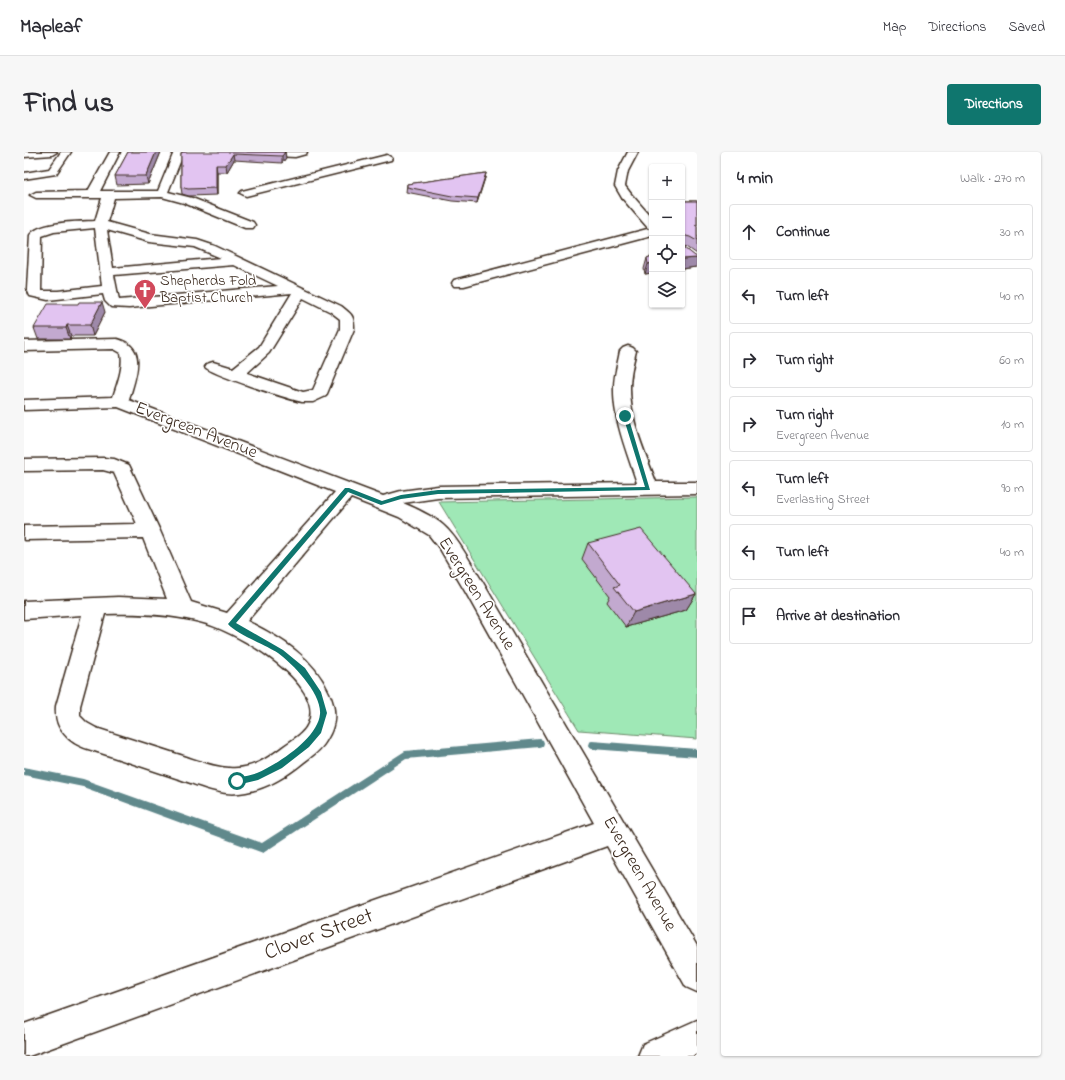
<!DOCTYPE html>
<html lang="en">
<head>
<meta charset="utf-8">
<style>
  body { margin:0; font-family:"Indie Flower",sans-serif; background:#f7f7f7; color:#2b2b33 }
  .controls { position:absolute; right:12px; top:12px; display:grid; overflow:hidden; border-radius:4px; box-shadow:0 1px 3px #0004 }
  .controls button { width:36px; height:36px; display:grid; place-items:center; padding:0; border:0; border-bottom:1px solid #e1e1e2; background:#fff; color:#2b2b33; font:20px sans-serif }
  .stop { position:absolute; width:12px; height:12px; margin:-9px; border:3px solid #0f766e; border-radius:50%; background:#fff }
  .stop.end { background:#0f766e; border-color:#fff; box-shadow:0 1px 4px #0008 }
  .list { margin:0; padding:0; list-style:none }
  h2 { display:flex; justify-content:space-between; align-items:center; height:52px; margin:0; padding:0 16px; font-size:17px }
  h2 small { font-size:13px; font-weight:400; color:#7c7c81 }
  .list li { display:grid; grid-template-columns:26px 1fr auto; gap:12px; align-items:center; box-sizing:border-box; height:56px; margin:0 8px 8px; padding:0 8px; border:1px solid #e1e1e2; border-radius:4px }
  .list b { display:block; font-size:15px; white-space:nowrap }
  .list p { margin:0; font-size:13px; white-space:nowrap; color:#7c7c81 }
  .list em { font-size:13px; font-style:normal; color:#7c7c81 }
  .icon { flex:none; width:22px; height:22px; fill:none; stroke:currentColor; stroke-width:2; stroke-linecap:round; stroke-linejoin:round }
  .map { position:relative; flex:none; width:673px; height:904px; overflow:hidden; border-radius:4px }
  header { display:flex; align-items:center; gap:24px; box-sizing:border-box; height:56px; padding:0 20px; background:#fff; border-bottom:1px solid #e1e1e2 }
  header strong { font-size:19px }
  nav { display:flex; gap:22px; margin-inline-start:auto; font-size:14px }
  .intro { display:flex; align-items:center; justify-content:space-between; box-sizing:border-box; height:96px; padding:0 24px }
  h1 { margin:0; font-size:28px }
  .button { padding:10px 18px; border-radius:4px; background:#0f766e; color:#fff; font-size:14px; font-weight:700 }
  main { display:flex; gap:24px; padding:0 24px }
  aside { flex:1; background:#fff; border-radius:4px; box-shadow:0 1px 3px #0004 }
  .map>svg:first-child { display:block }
</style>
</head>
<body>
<header>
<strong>Mapleaf</strong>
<nav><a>Map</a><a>Directions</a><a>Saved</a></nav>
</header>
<div class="intro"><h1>Find us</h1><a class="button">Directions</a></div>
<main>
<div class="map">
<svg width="673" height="904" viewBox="0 0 673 904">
  <rect width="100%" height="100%" fill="#fff"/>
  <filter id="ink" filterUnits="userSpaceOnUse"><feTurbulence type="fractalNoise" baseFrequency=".025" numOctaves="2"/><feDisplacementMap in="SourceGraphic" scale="8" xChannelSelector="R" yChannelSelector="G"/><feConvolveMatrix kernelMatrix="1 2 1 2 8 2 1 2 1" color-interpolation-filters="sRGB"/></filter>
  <g filter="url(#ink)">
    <path fill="#9fe8b6" stroke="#6d896a" d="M673 345V587L555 578 415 350Z"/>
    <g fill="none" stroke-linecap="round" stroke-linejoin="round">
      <path fill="#61898c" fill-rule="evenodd" d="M516 587 519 588 520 591 519 594 516 595 382 607 239 701 59 635 0 623V615L59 627 238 691 381 599Z
        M568 589 673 597V605L568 597 565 596 564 593 565 590Z"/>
      <g stroke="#3b2a1e" stroke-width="3">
        <path id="minor" d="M0 0H33L28 3 0 5Z
          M37 0H47L32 22 0 27V21L25 17Z
          M86 0H96L76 39H134L150 0H160L144 40 168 46 229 70 231 73 229 76H221L160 51 138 45 90 46 83 70 126 82 173 88 191 94 317 154C328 163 330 163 330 177L302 244 289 250H278C264 247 186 222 181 215L183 212 189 210 209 216 235 195 268 141 105 156 87 155 81 149 79 142 24 148 6 144 3 137 6 83C16 69 55 70 71 69L78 46H12L6 43 12 40 64 39ZM71 76 78 134 34 139H17L18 84 30 80ZM83 78 125 90 171 95 197 106 89 116ZM210 113 254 134 95 148 90 123ZM279 146 307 160 316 167V177L289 238 279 240 223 221 245 201Z
          M224 0H283L282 2 271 5 229 3Z
          M604 0H614L604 19 601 34 607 42 628 66V84L440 134H430L428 131 430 128 627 76H624L598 46 591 34 594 19Z
          M363 3 368 6 367 8 222 44 216 41 218 39Z
          M93 187C125 195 111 225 105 248L359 344 377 339 414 334 613 331C603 300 589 268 590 235 590 223 594 211 596 199L599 196 604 194 609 196 612 199C609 211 606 223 606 236 606 269 621 300 632 330H673V342L414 346 379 351C391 356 410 365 419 373 434 386 447 412 458 429L673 794V840L662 835 583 694 5 904H0V872L570 671 442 441 416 397 405 383 375 365 327 346 223 469C257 486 289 505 305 541 313 558 312 574 302 589 297 598 288 604 280 610 263 624 244 636 222 640 212 642 202 642 192 639 178 636 165 630 152 626 128 618 104 610 80 602 68 598 53 595 44 586 34 576 31 568 32 554L58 463 0 467V449L94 445 143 447 119 386 0 388V374L113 372 90 321 79 318 0 319V307L79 306 90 307 105 313 136 379 167 450 203 461 311 340 94 255 0 258V248L89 245C93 232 100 215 97 201L90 197 0 199V189ZM81 462C115 461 150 462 183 472 213 481 303 531 284 572 280 582 268 588 260 594 243 607 227 618 205 616 187 615 170 607 153 602 126 593 99 585 72 576L63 571 56 564V554Z
          M673 868V902L669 904H614L619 892Z"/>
      </g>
      <use href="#minor" fill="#fff" fill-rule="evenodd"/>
    </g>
    <path fill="#c2a9cf" stroke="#3b2a1e" d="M104 0H137L124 32 93 33 91 24Z
      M261 0 262 6 258 11 210 8 203 20H193V43L165 44 158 42 157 35V2Z
      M462 21 461 26 453 51 428 49 382 40 383 32Z
      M658 49H673V102L663 95 661 94V96L673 106V113L672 115 658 117Z
      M628 104V121L621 122 620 117 623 106Z
      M81 160 69 184H47L46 187H14L10 176Z
      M564 391 672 442 662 458 602 475 583 450 586 444 558 407Z"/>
    <path fill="#9e89a9" stroke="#3b2a1e" d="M132 0H137L124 32 122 24Z
      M261 0 262 6 258 11V4Z
      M209 2 210 8 203 20 202 13Z
      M192 13 193 20V43L192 36Z
      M462 21 461 26 453 51 454 46Z
      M673 106V113L672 115 658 117V107Z
      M628 111V121L621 122 624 112Z
      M78 150 81 160 69 184 66 173Z
      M43 173 47 184 46 187 42 176Z
      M672 442 662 458 602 475 610 460Z"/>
    <path fill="#e2c4f1" stroke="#3b2a1e" d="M104 0H132L122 24H91Z
      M158 0H261L258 4 209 2 202 13H192V36L164 37 157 35V2Z
      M462 21 454 46 428 44 383 35V32Z
      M658 49H673V73H671L673 74V89L666 85 662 84 658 80Z
      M658 87H660L661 96 671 104H673V106L658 107Z
      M628 104V111L624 112 623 106Z
      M55 150H78L66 173H43L42 176H10L24 152H54Z
      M617 377 672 442 610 460 590 435 596 433 564 391Z"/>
  </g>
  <path fill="#0f766e" d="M601 262 604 264 626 338 414 342 377 347 357 353 324 340 212 471 259 498 281 516 297 540 303 561 297 581 285 595 258 616 234 628 213 633 210 632V627C217 624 226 624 233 621 254 612 294 586 296 562 298 542 269 512 254 501 242 493 212 482 204 472L321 336H325L358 349 377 343 414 338 621 335 599 264Z"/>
  <defs>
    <g id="church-pin" transform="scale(1.15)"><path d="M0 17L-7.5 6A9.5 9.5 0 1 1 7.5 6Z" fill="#d1495b" stroke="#fff"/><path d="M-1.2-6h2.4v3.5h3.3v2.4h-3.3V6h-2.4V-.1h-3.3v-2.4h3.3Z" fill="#fff"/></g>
  </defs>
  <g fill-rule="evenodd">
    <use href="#church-pin" x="121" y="138"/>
  </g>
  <g text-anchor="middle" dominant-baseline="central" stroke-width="3.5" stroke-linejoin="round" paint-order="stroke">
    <g font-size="15" fill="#3b2a1e" stroke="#fff" text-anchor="start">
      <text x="136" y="129">Shepherds Fold<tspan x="136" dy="17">Baptist Church</tspan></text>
    </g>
    <g font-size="18" fill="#3b2a1e" stroke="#fff">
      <text transform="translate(172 279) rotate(21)">Evergreen Avenue</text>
      <text transform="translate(452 442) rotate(58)">Evergreen Avenue</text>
      <text transform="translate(615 722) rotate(60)">Evergreen Avenue</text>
    </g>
    <g font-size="22" fill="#3b2a1e" stroke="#fff">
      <text transform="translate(295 783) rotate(-20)">Clover Street</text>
    </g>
  </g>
</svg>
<div class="controls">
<button>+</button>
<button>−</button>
<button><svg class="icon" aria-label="locate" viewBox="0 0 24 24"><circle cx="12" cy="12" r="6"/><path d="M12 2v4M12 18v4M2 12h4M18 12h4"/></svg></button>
<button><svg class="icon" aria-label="layers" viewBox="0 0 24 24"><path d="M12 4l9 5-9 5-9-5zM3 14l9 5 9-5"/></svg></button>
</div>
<div class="stop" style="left:213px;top:629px"></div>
<div class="stop end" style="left:601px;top:264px"></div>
</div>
<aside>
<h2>4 min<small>Walk · 270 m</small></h2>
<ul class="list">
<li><svg class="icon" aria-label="ahead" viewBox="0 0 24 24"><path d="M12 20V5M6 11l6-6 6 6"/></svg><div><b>Continue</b></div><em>30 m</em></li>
<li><svg class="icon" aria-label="left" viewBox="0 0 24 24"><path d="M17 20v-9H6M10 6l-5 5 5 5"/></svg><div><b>Turn left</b></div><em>40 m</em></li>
<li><svg class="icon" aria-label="right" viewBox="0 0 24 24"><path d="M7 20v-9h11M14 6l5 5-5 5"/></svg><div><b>Turn right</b></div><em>60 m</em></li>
<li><svg class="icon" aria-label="right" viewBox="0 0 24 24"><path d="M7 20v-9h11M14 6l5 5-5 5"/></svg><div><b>Turn right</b><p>Evergreen Avenue</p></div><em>10 m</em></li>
<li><svg class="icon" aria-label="left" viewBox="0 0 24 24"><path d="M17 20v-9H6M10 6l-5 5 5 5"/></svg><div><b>Turn left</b><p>Everlasting Street</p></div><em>90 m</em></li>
<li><svg class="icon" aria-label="left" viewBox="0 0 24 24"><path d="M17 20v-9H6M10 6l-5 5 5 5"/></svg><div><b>Turn left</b></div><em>40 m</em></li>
<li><svg class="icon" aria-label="arrive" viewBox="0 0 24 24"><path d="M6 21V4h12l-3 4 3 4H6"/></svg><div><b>Arrive at destination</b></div></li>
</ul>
</aside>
</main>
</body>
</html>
